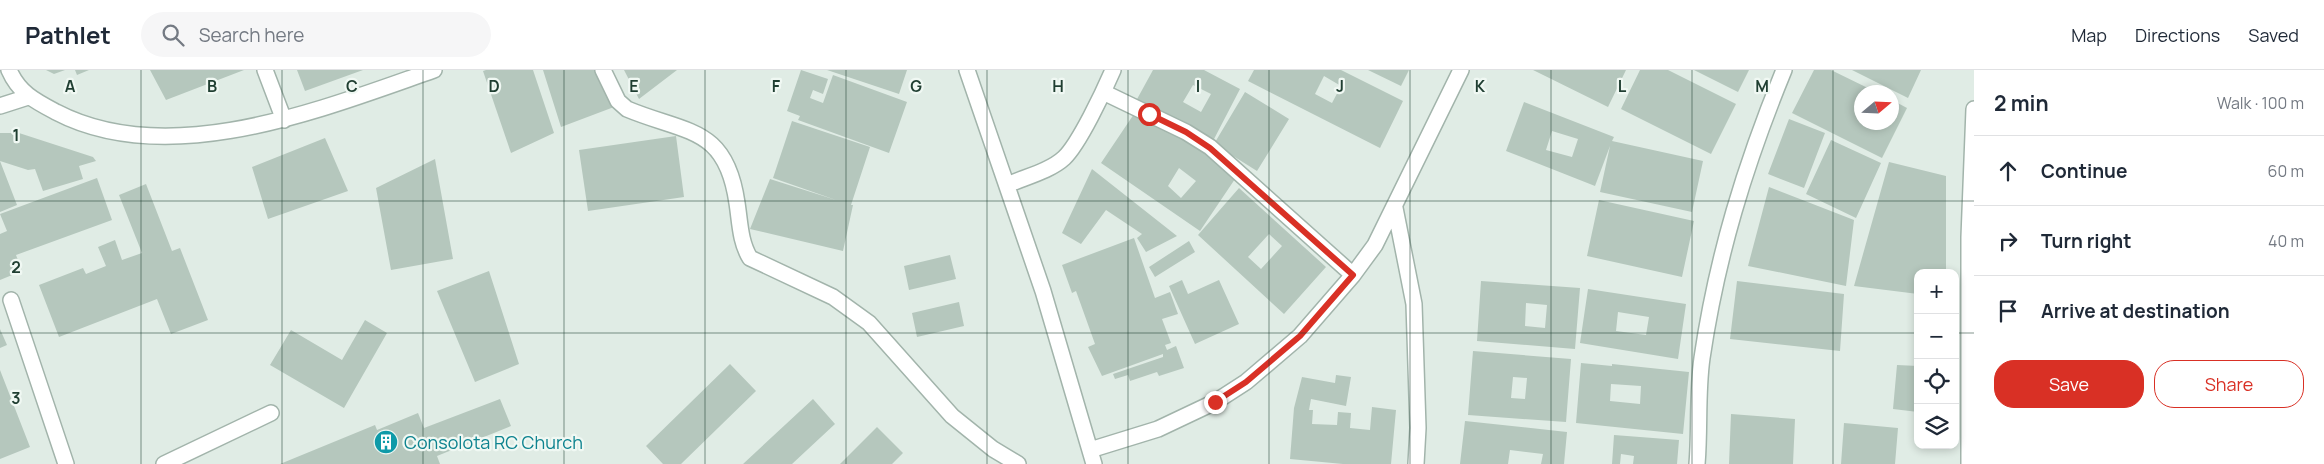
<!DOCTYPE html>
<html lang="en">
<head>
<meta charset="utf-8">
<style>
  body { margin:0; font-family:Manrope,sans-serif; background:#f6f6f7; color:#1f2937 }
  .controls { position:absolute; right:15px; bottom:15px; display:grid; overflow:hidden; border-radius:10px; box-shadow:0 2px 8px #0003 }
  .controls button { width:45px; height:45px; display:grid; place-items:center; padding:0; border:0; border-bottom:1px solid #e0e1e3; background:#fff; color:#1f2937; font:25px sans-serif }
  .compass { position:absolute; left:1854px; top:15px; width:45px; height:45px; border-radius:50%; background:#fff; box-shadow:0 2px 8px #0003; rotate:71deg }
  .stop { position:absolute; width:15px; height:15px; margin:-11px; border:4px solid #d93025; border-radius:50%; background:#fff }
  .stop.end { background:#d93025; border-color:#fff; box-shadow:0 1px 5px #0008 }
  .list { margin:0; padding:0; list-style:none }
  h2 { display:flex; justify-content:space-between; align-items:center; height:65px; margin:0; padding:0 20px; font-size:21px }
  h2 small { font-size:16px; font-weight:400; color:#747a83 }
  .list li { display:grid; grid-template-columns:32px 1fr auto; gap:15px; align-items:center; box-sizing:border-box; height:70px; padding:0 20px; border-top:1px solid #e0e1e3 }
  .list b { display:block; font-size:19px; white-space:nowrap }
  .list em { font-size:16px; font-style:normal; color:#747a83 }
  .actions { display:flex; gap:10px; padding:15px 20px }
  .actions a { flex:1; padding:11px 0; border:1px solid #d93025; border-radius:20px; text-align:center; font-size:18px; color:#d93025 }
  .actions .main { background:#d93025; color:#fff }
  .icon { flex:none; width:28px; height:28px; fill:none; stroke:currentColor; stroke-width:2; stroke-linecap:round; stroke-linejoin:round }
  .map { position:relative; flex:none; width:1974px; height:394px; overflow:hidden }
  header { display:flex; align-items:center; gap:30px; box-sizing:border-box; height:70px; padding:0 25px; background:#fff; border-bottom:1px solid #e0e1e3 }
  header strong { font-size:24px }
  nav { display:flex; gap:28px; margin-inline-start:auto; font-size:18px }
  .search { width:350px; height:45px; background:#f6f6f7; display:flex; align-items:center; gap:12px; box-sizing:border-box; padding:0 18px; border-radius:28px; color:#747a83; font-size:19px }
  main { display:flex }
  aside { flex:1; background:#fff }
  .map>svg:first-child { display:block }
</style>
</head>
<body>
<header>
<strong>Pathlet</strong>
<div class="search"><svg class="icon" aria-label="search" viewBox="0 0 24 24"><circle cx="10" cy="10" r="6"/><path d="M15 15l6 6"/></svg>Search here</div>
<nav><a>Map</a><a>Directions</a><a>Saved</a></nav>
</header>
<main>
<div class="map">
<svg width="1974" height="394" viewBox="0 0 1974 394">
  <rect width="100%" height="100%" fill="#e0ece5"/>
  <path fill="#b5c7bd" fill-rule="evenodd" d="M46 0H65L54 4Z
    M75 0H89L77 5Z
    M150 0H244L166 30Z
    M297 0H363L305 21Z
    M486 0H533L554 63 511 83 483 1Z
    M543 0H598L614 37 561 57Z
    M624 0H677L639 29Z
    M801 0 828 9 823 24 813 20 810 28 823 33 833 5 907 32 889 83 798 50 800 46 787 41Z
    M827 0H907L899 24Z
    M1153 0H1204L1240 19 1213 71 1136 31ZM1193 15 1211 24 1201 42 1183 32Z
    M1254 0H1341L1403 31 1380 78 1248 11ZM1324 6 1341 16 1332 33 1315 24Z
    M1368 0H1409L1401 16Z
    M1533 0H1626L1608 37Z
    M1640 0H1668L1736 34 1711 84 1621 39Z
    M1694 0H1749L1738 22Z
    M1814 0H1831L1876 22H1862V52H1892V30L1907 38 1882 88 1792 43Z
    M1852 0H1921L1908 28Z
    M1245 22 1289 49 1257 101 1214 74Z
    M1524 32 1614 67 1612 71 1703 91 1692 142 1600 122 1610 76 1595 116 1506 81ZM1552 61 1578 69 1572 87 1546 80Z
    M1136 41 1194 72 1235 109 1200 161 1101 93ZM1179 98 1196 111 1181 128 1168 116Z
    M1789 49 1825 63 1804 118 1768 104Z
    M792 51 870 77 851 135H853L843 181 750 159 770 109 836 130 773 108Z
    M0 63H19L93 87 96 91 79 96 83 109 43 121 35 99 28 100 0 91 17 135 0 142Z
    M676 66 684 127 588 141 579 80Z
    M325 68 348 121 268 149 252 97Z
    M1831 70 1881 93 1856 148 1806 124Z
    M435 89 453 189 391 200 376 118Z
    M1889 92 1946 106V203H1918V224L1854 216Z
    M1092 99 1177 166 1146 182 1137 168 1142 164 1106 140 1081 174 1062 163Z
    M97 108 112 150 16 185 22 201 0 210V164L7 161 0 144Z
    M146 114 172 181 180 178 208 250 171 264 157 229 59 267 39 215 83 198 86 204 106 196 98 177 115 170 122 190 142 183 119 125Z
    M1769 117 1854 150 1846 216 1748 196Z
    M1239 118 1326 197 1284 244 1198 165ZM1269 164 1282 176 1261 199 1248 187Z
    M1599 130 1694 151 1682 207 1587 186Z
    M1134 168 1155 228 1170 222 1178 244 1162 249 1171 273 1165 275 1167 280 1176 276 1184 298 1159 306 1157 302 1130 311 1128 305 1115 309 1113 304 1163 287V284L1102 306 1088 277 1095 274 1076 221 1072 223 1062 195Z
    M1189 171 1195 182 1155 207 1149 197Z
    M950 185 956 209 909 220 904 196Z
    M489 201 519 294 475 312 437 221Z
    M1182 210 1188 224 1219 210 1239 254 1195 274 1169 216Z
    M1481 211 1580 218 1575 279 1477 271ZM1526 233 1547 235 1545 258 1525 256Z
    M1737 211 1844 224 1840 281 1730 269Z
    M1588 219 1686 234 1678 289 1580 273ZM1618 242 1649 247 1646 265 1616 261Z
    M959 232 964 256 917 267 912 243Z
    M365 250 387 263 344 338 270 295 291 260 342 290Z
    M0 259 7 275 0 278Z
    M1473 281 1571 289 1566 352 1468 345ZM1513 307 1527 308 1525 329 1511 328Z
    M1581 293 1612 296V294L1689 302 1683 364 1576 353ZM1611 314 1641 316 1640 334 1610 331Z
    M730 294 756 321 681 394H663L646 376Z
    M1897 295 1918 296V342L1893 339Z
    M0 300 30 377 0 389Z
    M1336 305 1351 307 1346 336 1311 329 1309 340H1313L1312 354 1337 355 1338 342 1351 343 1350 358 1370 360 1372 337 1396 340 1391 394H1343L1290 389 1294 338 1302 307 1335 313Z
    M500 329 511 356 437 386 440 394H280L375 355 377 360 418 343 424 358Z
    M813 329 835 354 792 394H743Z
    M1731 344 1795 349 1793 394H1729Z
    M1465 351 1567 362 1564 394H1541L1543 384 1510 380 1508 394H1460Z
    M1844 353 1898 358 1895 394H1841Z
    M877 357 903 383 892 394H840Z
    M1614 365 1679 370 1677 394H1633L1634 386 1621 384 1620 394H1612Z"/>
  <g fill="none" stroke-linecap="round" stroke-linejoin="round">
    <g stroke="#a2b4ab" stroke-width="18">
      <path id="minor" d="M9 0C19 23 35 31 56 42 169 101 322 39 434 0
        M265 0 284 50
        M603 0 618 31 627 39C687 64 726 56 737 133 740 152 740 172 750 188L833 227 869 253 952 346 993 379 1018 394
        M967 0 1043 221 1094 394
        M1103 22 1186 62 1210 77 1353 205
        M0 36 28 27
        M1007 115C1025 107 1050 101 1064 88 1079 74 1104 21 1113 0
        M1395 138 1414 234 1418 358 1416 394
        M11 230 66 394
        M1090 380 1158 359 1215 332 1246 312 1300 266 1353 205 1375 175 1461 0
        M164 394 271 343
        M1697 394C1700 359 1697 323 1702 288 1717 186 1745 95 1784 0
        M1969 394V167L1974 39"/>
    </g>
    <use href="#minor" stroke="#fff" stroke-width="15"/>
  </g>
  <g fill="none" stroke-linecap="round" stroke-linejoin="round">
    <path stroke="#d93025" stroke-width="6" d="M1149 44 1186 62 1210 78 1353 205 1300 266 1246 312 1215 332"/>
  </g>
  <path fill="none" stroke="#1f3e31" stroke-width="1" stroke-opacity="0.55" d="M141 0V394M282 0V394M423 0V394M564 0V394M705 0V394M846 0V394M987 0V394M1128 0V394M1269 0V394M1410 0V394M1551 0V394M1692 0V394M1833 0V394M0 131H1974M0 263H1918M1955 263H1974"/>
  <defs>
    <g id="building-disc" transform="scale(1.25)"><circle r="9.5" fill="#0f9aa8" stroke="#f0f8f3"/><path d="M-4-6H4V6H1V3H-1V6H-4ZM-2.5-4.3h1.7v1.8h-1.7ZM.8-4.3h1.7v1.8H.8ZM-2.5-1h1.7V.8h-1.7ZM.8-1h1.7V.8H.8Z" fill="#fff"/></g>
  </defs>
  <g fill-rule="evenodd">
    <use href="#building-disc" x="386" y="372"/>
  </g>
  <g text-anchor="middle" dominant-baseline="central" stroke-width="4.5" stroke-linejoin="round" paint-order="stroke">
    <g font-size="18" fill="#0d838f" stroke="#f0f8f3" text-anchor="start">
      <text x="404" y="372">Consolota RC Church</text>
    </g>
  </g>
  <g font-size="16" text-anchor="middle" font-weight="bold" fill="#1f3e31" stroke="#f0f8f3" stroke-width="4.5" stroke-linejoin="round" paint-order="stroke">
    <text x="70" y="22">A</text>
    <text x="212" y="22">B</text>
    <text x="352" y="22">C</text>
    <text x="494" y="22">D</text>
    <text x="634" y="22">E</text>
    <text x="776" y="22">F</text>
    <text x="916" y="22">G</text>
    <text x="1058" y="22">H</text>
    <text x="1198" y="22">I</text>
    <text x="1340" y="22">J</text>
    <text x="1480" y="22">K</text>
    <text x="1622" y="22">L</text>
    <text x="1762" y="22">M</text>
    <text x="16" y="71">1</text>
    <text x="16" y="203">2</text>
    <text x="16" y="334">3</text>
  </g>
</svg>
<div class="controls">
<button>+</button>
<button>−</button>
<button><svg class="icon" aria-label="locate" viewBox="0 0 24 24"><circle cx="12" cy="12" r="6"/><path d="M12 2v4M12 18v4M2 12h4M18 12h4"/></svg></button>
<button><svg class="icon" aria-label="layers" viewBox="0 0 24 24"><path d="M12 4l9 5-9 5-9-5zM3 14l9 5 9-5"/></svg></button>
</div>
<svg class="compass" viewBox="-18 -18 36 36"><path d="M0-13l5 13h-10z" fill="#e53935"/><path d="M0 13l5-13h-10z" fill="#747a83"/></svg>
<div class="stop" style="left:1149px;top:44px"></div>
<div class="stop end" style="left:1215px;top:332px"></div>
</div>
<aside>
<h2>2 min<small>Walk · 100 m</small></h2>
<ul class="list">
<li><svg class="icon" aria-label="ahead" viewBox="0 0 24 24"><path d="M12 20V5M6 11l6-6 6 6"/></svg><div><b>Continue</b></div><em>60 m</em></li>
<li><svg class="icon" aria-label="right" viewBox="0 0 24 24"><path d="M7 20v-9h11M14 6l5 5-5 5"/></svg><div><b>Turn right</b></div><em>40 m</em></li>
<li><svg class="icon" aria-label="arrive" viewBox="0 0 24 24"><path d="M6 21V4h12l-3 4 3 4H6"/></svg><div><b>Arrive at destination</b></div></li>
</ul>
<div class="actions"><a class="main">Save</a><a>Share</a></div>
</aside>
</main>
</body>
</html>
